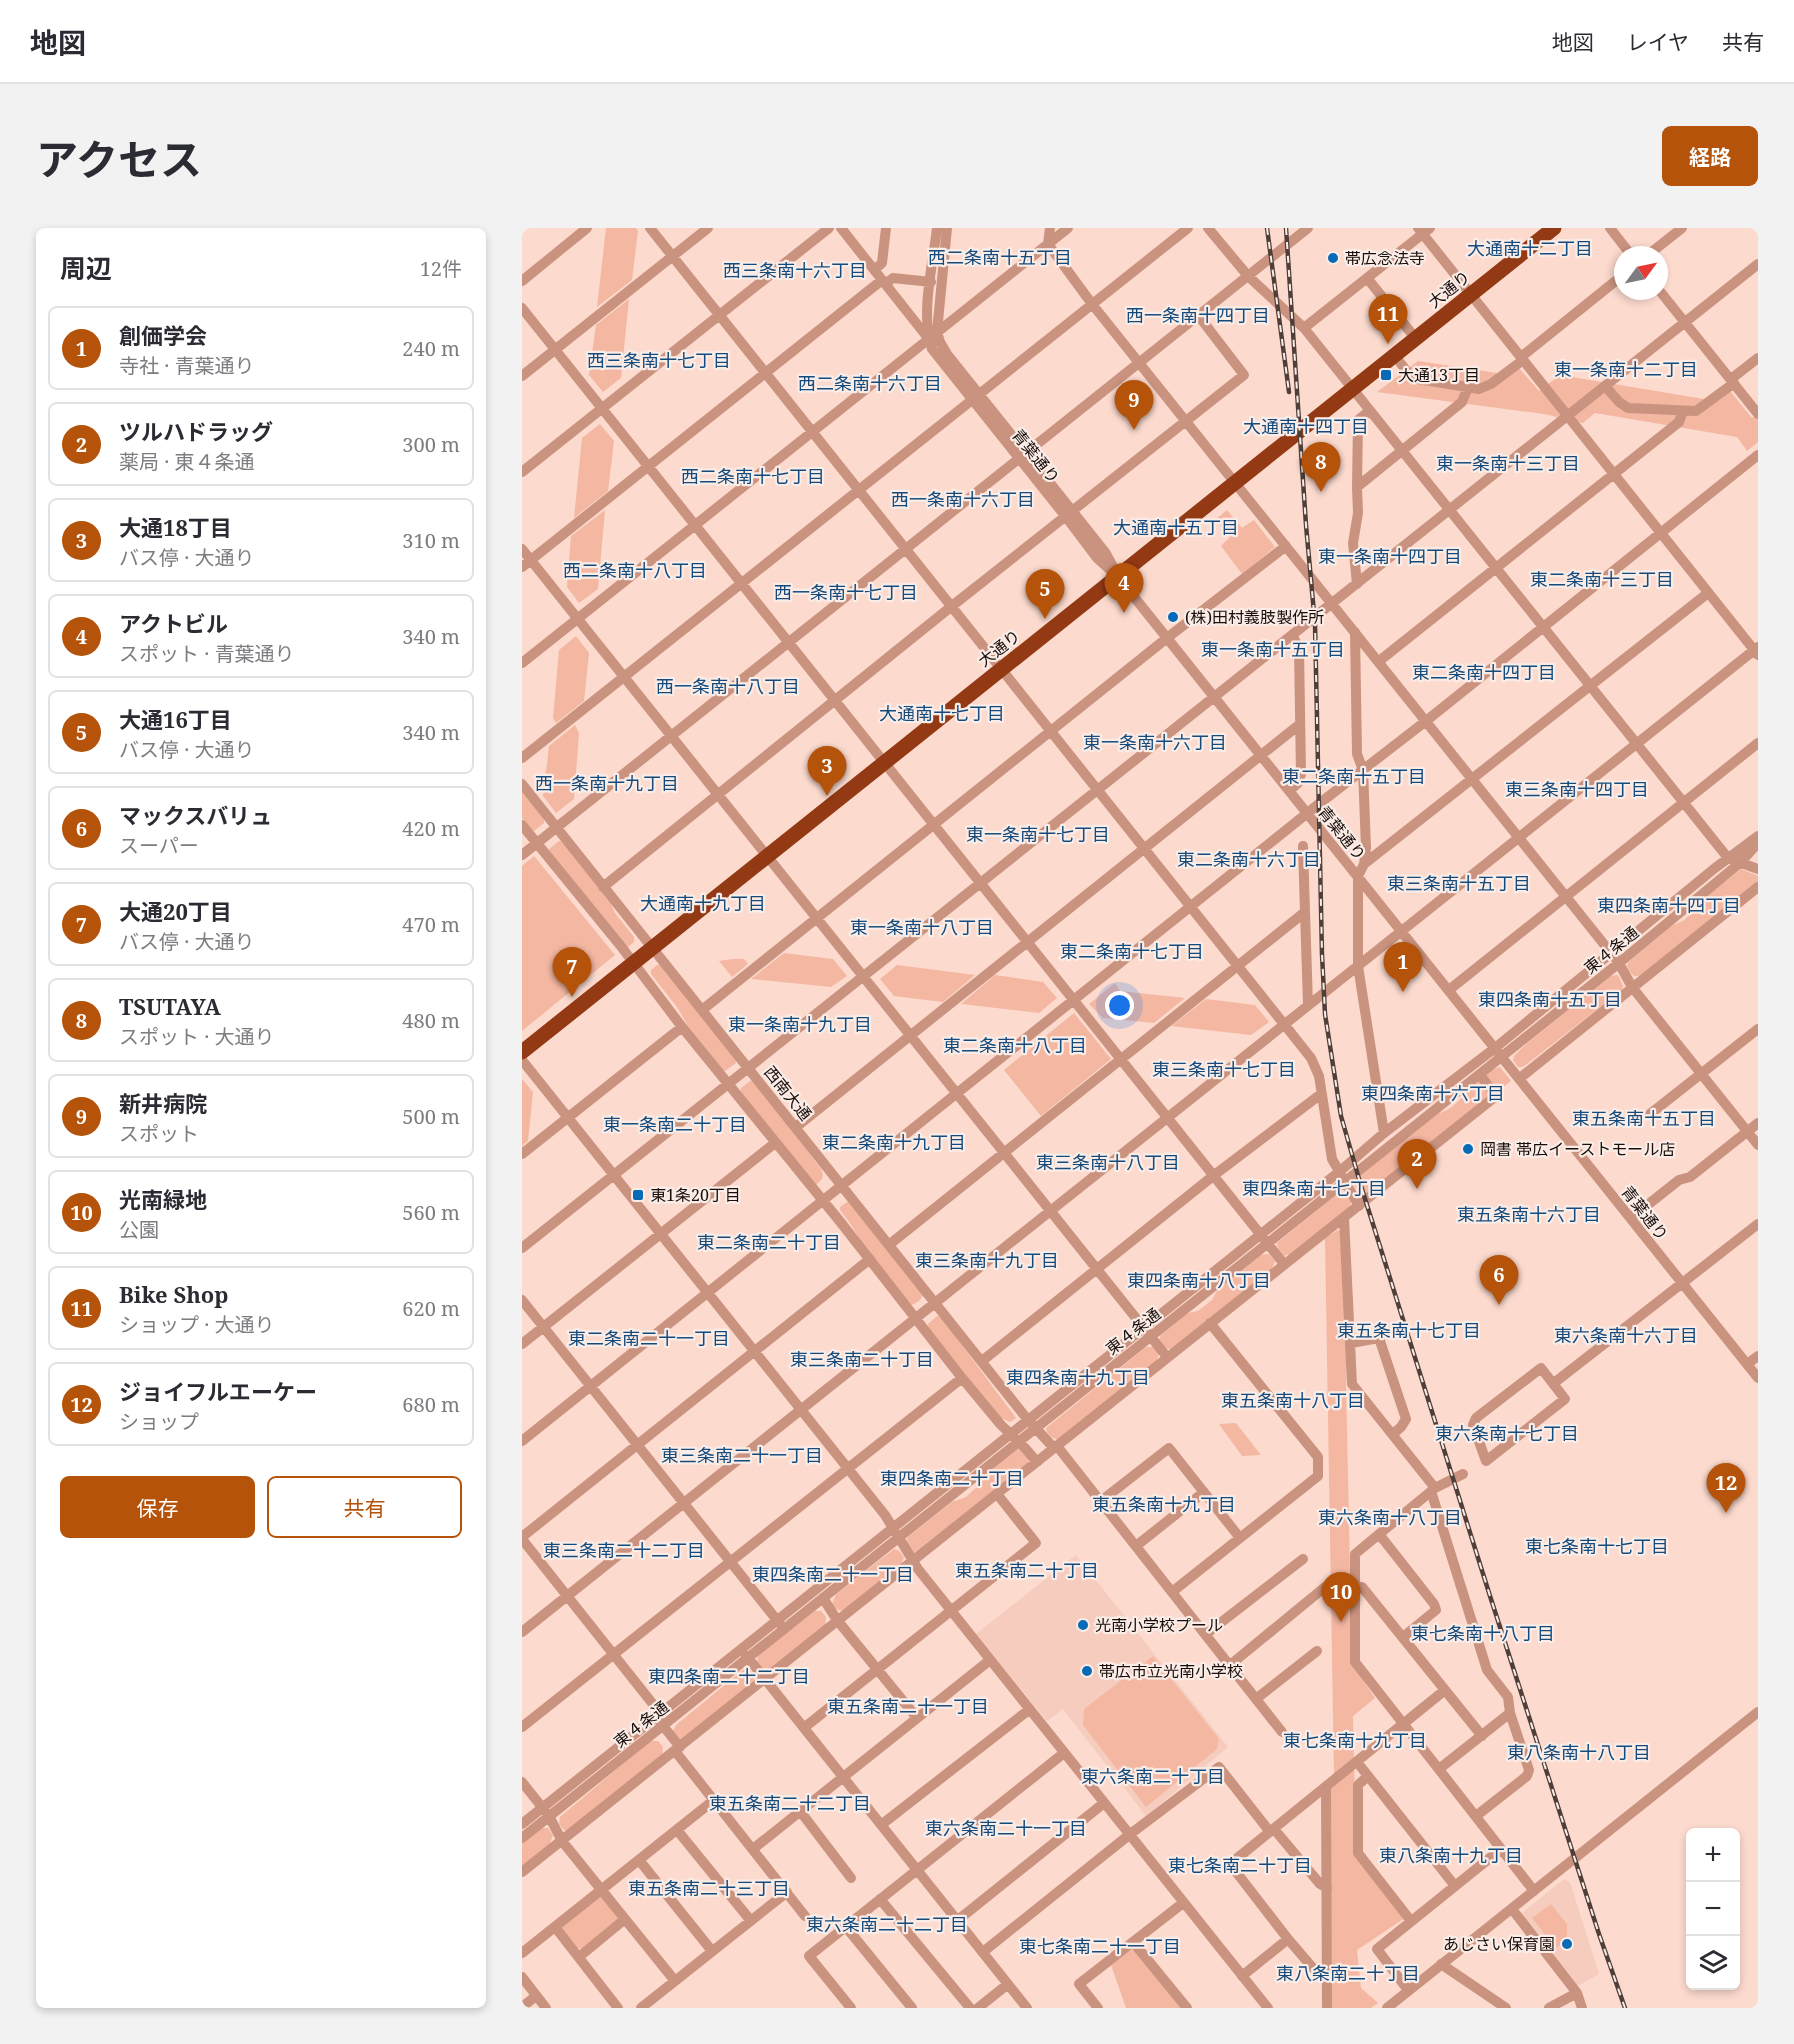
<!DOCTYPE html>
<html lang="ja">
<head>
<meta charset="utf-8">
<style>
  body { margin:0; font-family:"Noto Serif","Noto Sans JP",serif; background:#f2f2f3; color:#2b2b33 }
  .controls { position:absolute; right:18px; bottom:18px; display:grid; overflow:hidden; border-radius:9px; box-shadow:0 3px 9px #0003 }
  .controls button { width:54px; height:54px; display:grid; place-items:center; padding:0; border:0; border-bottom:2px solid #e1e1e2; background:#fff; color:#2b2b33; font:30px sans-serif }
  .compass { position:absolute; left:1092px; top:18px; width:54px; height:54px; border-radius:50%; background:#fff; box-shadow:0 3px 9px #0003; rotate:57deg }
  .you { position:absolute; left:598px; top:778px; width:21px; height:21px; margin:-15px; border:4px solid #fff; border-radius:50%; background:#1a73e8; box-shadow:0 0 0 9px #1a73e833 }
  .badge { display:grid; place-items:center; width:39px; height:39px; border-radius:50%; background:#b45309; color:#fff; font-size:20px; font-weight:700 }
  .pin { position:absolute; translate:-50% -50px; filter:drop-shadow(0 2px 3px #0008) }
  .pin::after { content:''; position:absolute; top:32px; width:21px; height:18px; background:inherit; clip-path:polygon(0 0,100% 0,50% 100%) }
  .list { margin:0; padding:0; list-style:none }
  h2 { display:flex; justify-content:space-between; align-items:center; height:78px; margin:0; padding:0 24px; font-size:26px }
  h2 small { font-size:20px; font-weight:400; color:#7c7c81 }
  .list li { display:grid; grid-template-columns:39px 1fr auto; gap:18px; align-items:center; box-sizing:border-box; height:84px; margin:0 12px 12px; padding:0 12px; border:2px solid #e1e1e2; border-radius:9px }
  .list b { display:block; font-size:22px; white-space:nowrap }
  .list p { margin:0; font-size:20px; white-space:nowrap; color:#7c7c81 }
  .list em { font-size:20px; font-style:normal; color:#7c7c81 }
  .actions { display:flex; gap:12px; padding:18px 24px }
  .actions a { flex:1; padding:14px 0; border:2px solid #b45309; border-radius:9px; text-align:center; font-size:21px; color:#b45309 }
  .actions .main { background:#b45309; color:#fff }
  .icon { flex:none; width:33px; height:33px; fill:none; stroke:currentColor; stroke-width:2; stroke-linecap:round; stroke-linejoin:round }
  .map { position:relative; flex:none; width:1236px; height:1780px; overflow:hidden; border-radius:9px }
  header { display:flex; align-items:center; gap:36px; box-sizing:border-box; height:84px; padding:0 30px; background:#fff; border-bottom:2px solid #e1e1e2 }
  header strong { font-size:28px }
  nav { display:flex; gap:33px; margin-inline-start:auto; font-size:21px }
  .intro { display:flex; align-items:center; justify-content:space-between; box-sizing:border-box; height:144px; padding:0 36px }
  h1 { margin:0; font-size:42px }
  .button { padding:15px 27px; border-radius:9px; background:#b45309; color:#fff; font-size:21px; font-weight:700 }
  main { display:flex; gap:36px; padding:0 36px }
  aside { flex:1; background:#fff; border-radius:9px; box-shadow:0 3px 9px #0003 }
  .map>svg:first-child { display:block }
</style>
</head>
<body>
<header>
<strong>地図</strong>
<nav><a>地図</a><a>レイヤ</a><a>共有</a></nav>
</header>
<div class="intro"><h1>アクセス</h1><a class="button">経路</a></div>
<main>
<aside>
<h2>周辺<small>12件</small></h2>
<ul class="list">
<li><span class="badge">1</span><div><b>創価学会</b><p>寺社 · 青葉通り</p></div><em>240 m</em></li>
<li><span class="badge">2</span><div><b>ツルハドラッグ</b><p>薬局 · 東４条通</p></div><em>300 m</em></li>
<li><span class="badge">3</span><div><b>大通18丁目</b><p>バス停 · 大通り</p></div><em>310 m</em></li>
<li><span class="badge">4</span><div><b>アクトビル</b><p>スポット · 青葉通り</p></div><em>340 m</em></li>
<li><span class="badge">5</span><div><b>大通16丁目</b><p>バス停 · 大通り</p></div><em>340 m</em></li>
<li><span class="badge">6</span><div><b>マックスバリュ</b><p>スーパー</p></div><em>420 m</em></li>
<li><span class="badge">7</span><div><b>大通20丁目</b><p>バス停 · 大通り</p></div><em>470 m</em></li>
<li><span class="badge">8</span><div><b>TSUTAYA</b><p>スポット · 大通り</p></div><em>480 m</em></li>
<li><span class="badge">9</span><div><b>新井病院</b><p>スポット</p></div><em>500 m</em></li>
<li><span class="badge">10</span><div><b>光南緑地</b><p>公園</p></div><em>560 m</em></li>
<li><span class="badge">11</span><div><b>Bike Shop</b><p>ショップ · 大通り</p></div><em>620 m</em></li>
<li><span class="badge">12</span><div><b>ジョイフルエーケー</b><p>ショップ</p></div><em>680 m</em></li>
</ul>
<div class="actions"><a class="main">保存</a><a>共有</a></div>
</aside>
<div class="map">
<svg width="1236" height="1780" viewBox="0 0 1236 1780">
  <rect width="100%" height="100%" fill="#fcdace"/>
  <path fill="#f5ccbd" d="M554 1327 706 1519 624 1588 541 1481 525 1493 454 1406Z
    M1042 1651 1048 1654 1077 1746 1054 1759 999 1686Z"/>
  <path fill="#f4b7a2" d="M84 0H114L116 3 110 52 75 79Z
    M107 71 99 150 81 164 67 147 74 97Z
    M896 133 988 147 997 140 1017 163 1038 147 1194 173 1208 163 1230 190 1236 185V214L1225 223 1215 209 1073 185 1061 195 1022 186 855 164Z
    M78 196 92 213 86 263 52 290 60 210Z
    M83 282 76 361 57 375 45 359 49 308Z
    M705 282 720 300 732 292 753 319 720 346 699 318 708 309 694 291Z
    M54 408 67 425 62 473 34 495 31 490 37 422Z
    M53 497 57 505 52 571 34 585 21 568 27 518Z
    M0 563 22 591V595L12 603 10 602 0 590Z
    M37 613H41L89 676 93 685 112 709V714L106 719 28 624 27 621Z
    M12 628 93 727 0 803V638Z
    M1219 641 1236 648V654L1117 748H1112L1108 744 1105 737 1108 733 1151 697 1161 693 1178 678 1180 672Z
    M262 725 311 731 325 748 309 759 229 751Z
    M210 731H222L226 736 210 749 197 733Z
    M135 737H139L214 832V835L203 843 201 842 166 798 155 779 129 746V742Z
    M375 737 453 747 421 774 372 768 358 751Z
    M473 747 521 754 535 770 517 785 439 776Z
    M1096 747 1101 758 1100 762 1001 839H996L991 832 992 828 1002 818 1088 748Z
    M593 755 598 763 663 770 632 795 581 790 567 776Z
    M684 771 733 777 747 794 729 807 649 798Z
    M552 785 589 831 519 888 482 842Z
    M978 839 989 853 840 968 831 956 833 950C857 930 882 910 907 891 914 885 924 884 931 878 947 865 958 845 978 839Z
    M0 851 11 864 6 913 0 918Z
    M228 853H232L299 941C302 949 301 951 295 956L290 955 219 865V860Z
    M818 964 824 966 829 973 828 980 768 1026 762 1028 756 1020 755 1015Z
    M325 974 329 975 401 1066C400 1072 393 1077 387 1077L343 1020 330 998 318 982V979Z
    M816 1002 821 1006 825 1110 824 1155 830 1436 853 1470 831 1488 834 1626 883 1690 835 1722 839 1760 856 1775 849 1780H809L808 1562 812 1547 803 1010Z
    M747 1026 753 1033 750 1041 649 1121 643 1120 637 1112 639 1107 666 1085 676 1083 690 1072 697 1059 737 1027Z
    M415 1088 419 1089 494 1190 488 1194 477 1189 406 1099V1096Z
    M624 1119H632L637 1126 634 1134 537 1212C530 1210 525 1207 524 1200Z
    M714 1195 739 1227 720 1228 697 1196Z
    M499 1220 508 1230 506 1235 392 1325 384 1314 386 1309 430 1274 444 1269 457 1257 468 1243 495 1221Z
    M372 1321 376 1322 382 1329 379 1338 320 1383 314 1381 310 1376 314 1366Z
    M293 1383H299L304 1389 303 1397 247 1441 240 1440 235 1435 236 1427Z
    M631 1428 697 1511 695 1521 624 1579 561 1497 562 1481Z
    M227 1441 233 1449 230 1456 161 1511 156 1510 151 1503 154 1497 221 1442Z
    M128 1513H136L141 1519 140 1528 46 1603 42 1602 37 1596 38 1589Z
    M19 1600H26L31 1607 27 1618 0 1640V1615Z
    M79 1667 98 1691 61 1721 53 1720 38 1701Z
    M1029 1676 1045 1696V1711L1034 1720 1010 1690Z
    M611 1721 659 1780H604L589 1737Z"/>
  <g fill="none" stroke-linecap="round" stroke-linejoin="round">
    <path stroke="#ca937f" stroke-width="10" d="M128 0 789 830 797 848 810 931 837 978
      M319 0 406 110
      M415 0C411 36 398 87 410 121L544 289 575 330 596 349 645 410 1236 1150
      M425 0 415 104 418 114 425 126 583 324 594 344
      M528 0 526 16 570 76 1097 735 1110 759 1236 917
      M686 0 726 48 782 100 1206 630 1236 641
      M896 0 1236 427
      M1088 0 1109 27
      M1126 27 1160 0
      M352 42 360 35 364 0
      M845 50 894 111
      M0 53 65 0
      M363 56 371 50 409 54
      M1137 62 1236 186
      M0 80 762 1036
      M782 100 908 0
      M873 128 890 150 957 161 969 156 1001 132
      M999 129 1101 47
      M0 148 186 0
      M1209 151 1236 130
      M1083 158 1097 174 1106 180 1174 183 1212 155
      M0 244 307 0
      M835 259 836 192 847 183
      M0 321 645 1129
      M0 339 360 52
      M835 356 831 315 836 285 835 259 940 174 946 159
      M833 404 835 526 841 542 844 620 842 636 836 648V738L862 905
      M856 434 1157 194 1161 183
      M0 435 546 0
      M0 530 666 0
      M0 556 506 1192 532 1220
      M767 563 776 555 779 546 777 420 770 407
      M0 597 98 717 160 799 320 996 440 1150 479 1197 503 1220 515 1234
      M0 627 786 0
      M842 636 1186 365
      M81 659 430 378 722 147 676 87
      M783 684 786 777
      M927 762 1236 515
      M180 782 645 410 764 318
      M0 832 363 1287 396 1341 746 1780
      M998 850 1236 659
      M1128 886 1236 801
      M274 899 778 496
      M0 926 160 799
      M822 990 830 1156 913 1260
      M1109 990 1157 952 1168 949 1236 895
      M368 1016 783 684 781 618
      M0 1020 1236 36
      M0 1072 258 1396
      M829 1115 857 1110 884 1191 879 1199 871 1206
      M0 1116 253 915
      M460 1133 691 948 799 866
      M1225 1136 1236 1128
      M1019 1140 1043 1171 964 1233 951 1197 954 1190Z
      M1032 1155 1236 996
      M0 1213 798 575 904 493 1236 227
      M535 1218 760 1504
      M941 1246 913 1260 833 1326V1434L1012 1663
      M909 1263 965 1442 986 1469 988 1485
      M579 1273 647 1220 718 1310
      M857 1306 912 1376 914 1382 881 1409
      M0 1309 348 1031
      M0 1311 138 1485
      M614 1318 682 1264
      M833 1359H840L960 1508
      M650 1364 796 1248V1229L688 1095
      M301 1370 315 1392 395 1490
      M0 1404 1236 419
      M684 1406 781 1331
      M223 1426 505 1780
      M708 1437 803 1359
      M734 1471 795 1423
      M138 1494 158 1519
      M0 1499 440 1150
      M283 1499 514 1315 475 1266
      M153 1523 283 1688
      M835 1534 933 1658
      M917 1541 988 1485 1007 1542 1005 1548 954 1588
      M846 1548 836 1557V1625L889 1693
      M0 1554 27 1588 40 1613 153 1753
      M804 1559 805 1780
      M278 1583 329 1650
      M0 1596 817 944 862 905 973 820 1193 640 1236 608
      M359 1597 508 1481
      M752 1601 798 1656 805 1660
      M155 1602 229 1693
      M0 1610 1097 735 1219 634 1236 615
      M231 1621 468 1432
      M117 1632 190 1723
      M0 1644 974 868 958 847
      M358 1671 448 1780
      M990 1681 1055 1765 1060 1780
      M436 1692 582 1575
      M33 1699 96 1780
      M324 1699 390 1780
      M611 1714 665 1780
      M461 1724 607 1607 697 1539 748 1604
      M0 1725 192 1572
      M57 1729 103 1691
      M919 1736 984 1780
      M720 1748 766 1711
      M0 1749 24 1780
      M805 1751 796 1746 766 1711 708 1636 923 1462
      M886 1762 855 1721 979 1621
      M0 1779 14 1768
      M119 1780 265 1664
      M329 1780 287 1728 542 1525
      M456 1780 486 1756
      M576 1780 557 1756 661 1675
      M865 1780 1236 1484
      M1027 1780 1055 1765"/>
    <path stroke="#933914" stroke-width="15" d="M0 824 1032 0"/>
    <g stroke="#503f39" stroke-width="4.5">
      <path id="rail" d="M745 0 767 164
        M764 0 784 297 793 396 800 726 803 786 819 888 839 958 968 1368 1077 1706 1103 1780"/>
    </g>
    <use href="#rail" stroke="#faece7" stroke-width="2" stroke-dasharray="7" stroke-linecap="butt"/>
  </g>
  <g fill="#086ab6" stroke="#faece7" stroke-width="2">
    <circle cx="811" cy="30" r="6"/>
    <rect x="858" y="141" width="12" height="12" rx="3"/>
    <circle cx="651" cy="389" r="6"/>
    <circle cx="946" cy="921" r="6"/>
    <rect x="110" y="961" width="12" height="12" rx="3"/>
    <circle cx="561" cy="1397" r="6"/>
    <circle cx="565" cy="1443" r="6"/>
    <circle cx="1045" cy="1716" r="6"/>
  </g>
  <g text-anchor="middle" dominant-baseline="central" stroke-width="4.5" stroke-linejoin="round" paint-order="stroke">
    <g font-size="16" fill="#190e0a" stroke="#faece7" text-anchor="start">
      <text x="823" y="30">帯広念法寺</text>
      <text x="876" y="147">大通13丁目</text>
      <text x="663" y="389">(株)田村義肢製作所</text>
      <text x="958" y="921">岡書 帯広イーストモール店</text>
      <text x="128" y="967">東1条20丁目</text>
      <text x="573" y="1397">光南小学校プール</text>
      <text x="577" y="1443">帯広市立光南小学校</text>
      <text x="1033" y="1716" text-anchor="end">あじさい保育園</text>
    </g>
    <g font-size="16" fill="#190e0a" stroke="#faece7">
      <text transform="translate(927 61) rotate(-39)">大通り</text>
      <text transform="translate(514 228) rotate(51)">青葉通り</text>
      <text transform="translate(477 420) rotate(-38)">大通り</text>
      <text transform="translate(820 605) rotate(51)">青葉通り</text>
      <text transform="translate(1089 722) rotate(-39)">東４条通</text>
      <text transform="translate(266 865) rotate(51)">西南大通</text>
      <text transform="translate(1123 985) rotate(52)">青葉通り</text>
      <text transform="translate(611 1103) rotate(-38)">東４条通</text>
      <text transform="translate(119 1496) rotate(-38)">東４条通</text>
    </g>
    <g font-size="18" fill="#144a7c" stroke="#faece7">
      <text x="1008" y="20">大通南十二丁目</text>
      <text x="478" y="29">西二条南十五丁目</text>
      <text x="273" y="42">西三条南十六丁目</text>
      <text x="676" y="87">西一条南十四丁目</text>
      <text x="137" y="132">西三条南十七丁目</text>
      <text x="1104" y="141">東一条南十二丁目</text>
      <text x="348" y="155">西二条南十六丁目</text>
      <text x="784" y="198">大通南十四丁目</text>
      <text x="986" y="235">東一条南十三丁目</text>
      <text x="231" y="248">西二条南十七丁目</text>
      <text x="441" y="271">西一条南十六丁目</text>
      <text x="654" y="299">大通南十五丁目</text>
      <text x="868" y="328">東一条南十四丁目</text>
      <text x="113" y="342">西二条南十八丁目</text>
      <text x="1080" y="351">東二条南十三丁目</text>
      <text x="324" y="364">西一条南十七丁目</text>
      <text x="751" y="421">東一条南十五丁目</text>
      <text x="962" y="444">東二条南十四丁目</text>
      <text x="206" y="458">西一条南十八丁目</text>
      <text x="420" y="485">大通南十七丁目</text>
      <text x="633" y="514">東一条南十六丁目</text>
      <text x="832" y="548">東二条南十五丁目</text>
      <text x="85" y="555">西一条南十九丁目</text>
      <text x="1055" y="561">東三条南十四丁目</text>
      <text x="516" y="606">東一条南十七丁目</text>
      <text x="727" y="631">東二条南十六丁目</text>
      <text x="937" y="655">東三条南十五丁目</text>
      <text x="181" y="675">大通南十九丁目</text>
      <text x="1147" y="677">東四条南十四丁目</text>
      <text x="400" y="699">東一条南十八丁目</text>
      <text x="610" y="723">東二条南十七丁目</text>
      <text x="1028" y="771">東四条南十五丁目</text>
      <text x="278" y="796">東一条南十九丁目</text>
      <text x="493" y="817">東二条南十八丁目</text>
      <text x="702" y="841">東三条南十七丁目</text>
      <text x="911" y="865">東四条南十六丁目</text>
      <text x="1122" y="890">東五条南十五丁目</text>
      <text x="153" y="896">東一条南二十丁目</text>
      <text x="372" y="914">東二条南十九丁目</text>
      <text x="586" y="934">東三条南十八丁目</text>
      <text x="792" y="960">東四条南十七丁目</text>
      <text x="1007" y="986">東五条南十六丁目</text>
      <text x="247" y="1014">東二条南二十丁目</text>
      <text x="465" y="1032">東三条南十九丁目</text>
      <text x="677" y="1052">東四条南十八丁目</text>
      <text x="887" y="1102">東五条南十七丁目</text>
      <text x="1104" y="1107">東六条南十六丁目</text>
      <text x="127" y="1110">東二条南二十一丁目</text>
      <text x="340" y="1131">東三条南二十丁目</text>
      <text x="556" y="1149">東四条南十九丁目</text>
      <text x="771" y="1172">東五条南十八丁目</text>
      <text x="985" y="1205">東六条南十七丁目</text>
      <text x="220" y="1227">東三条南二十一丁目</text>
      <text x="430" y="1250">東四条南二十丁目</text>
      <text x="642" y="1276">東五条南十九丁目</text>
      <text x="868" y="1289">東六条南十八丁目</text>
      <text x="1075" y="1318">東七条南十七丁目</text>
      <text x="102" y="1322">東三条南二十二丁目</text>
      <text x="505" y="1342">東五条南二十丁目</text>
      <text x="311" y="1346">東四条南二十一丁目</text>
      <text x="961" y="1405">東七条南十八丁目</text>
      <text x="207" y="1448">東四条南二十二丁目</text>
      <text x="386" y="1478">東五条南二十一丁目</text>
      <text x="833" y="1512">東七条南十九丁目</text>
      <text x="1057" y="1524">東八条南十八丁目</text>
      <text x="631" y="1548">東六条南二十丁目</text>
      <text x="268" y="1575">東五条南二十二丁目</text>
      <text x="484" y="1600">東六条南二十一丁目</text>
      <text x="929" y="1627">東八条南十九丁目</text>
      <text x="718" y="1637">東七条南二十丁目</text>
      <text x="187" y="1660">東五条南二十三丁目</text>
      <text x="365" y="1696">東六条南二十二丁目</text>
      <text x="578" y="1718">東七条南二十一丁目</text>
      <text x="826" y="1745">東八条南二十丁目</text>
    </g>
  </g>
</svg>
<div class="controls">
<button>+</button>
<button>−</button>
<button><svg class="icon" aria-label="layers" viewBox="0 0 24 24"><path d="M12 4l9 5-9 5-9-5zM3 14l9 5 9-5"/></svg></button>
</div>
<svg class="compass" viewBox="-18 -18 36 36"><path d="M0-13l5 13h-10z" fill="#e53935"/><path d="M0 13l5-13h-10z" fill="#7c7c81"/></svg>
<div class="you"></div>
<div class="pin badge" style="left:881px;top:764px">1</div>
<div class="pin badge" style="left:895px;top:961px">2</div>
<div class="pin badge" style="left:305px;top:568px">3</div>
<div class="pin badge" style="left:602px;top:385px">4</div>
<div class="pin badge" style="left:523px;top:391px">5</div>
<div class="pin badge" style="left:977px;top:1077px">6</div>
<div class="pin badge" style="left:50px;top:769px">7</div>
<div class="pin badge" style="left:799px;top:264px">8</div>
<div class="pin badge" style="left:612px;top:202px">9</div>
<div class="pin badge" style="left:819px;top:1394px">10</div>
<div class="pin badge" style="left:866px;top:116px">11</div>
<div class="pin badge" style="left:1204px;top:1285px">12</div>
</div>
</main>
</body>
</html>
